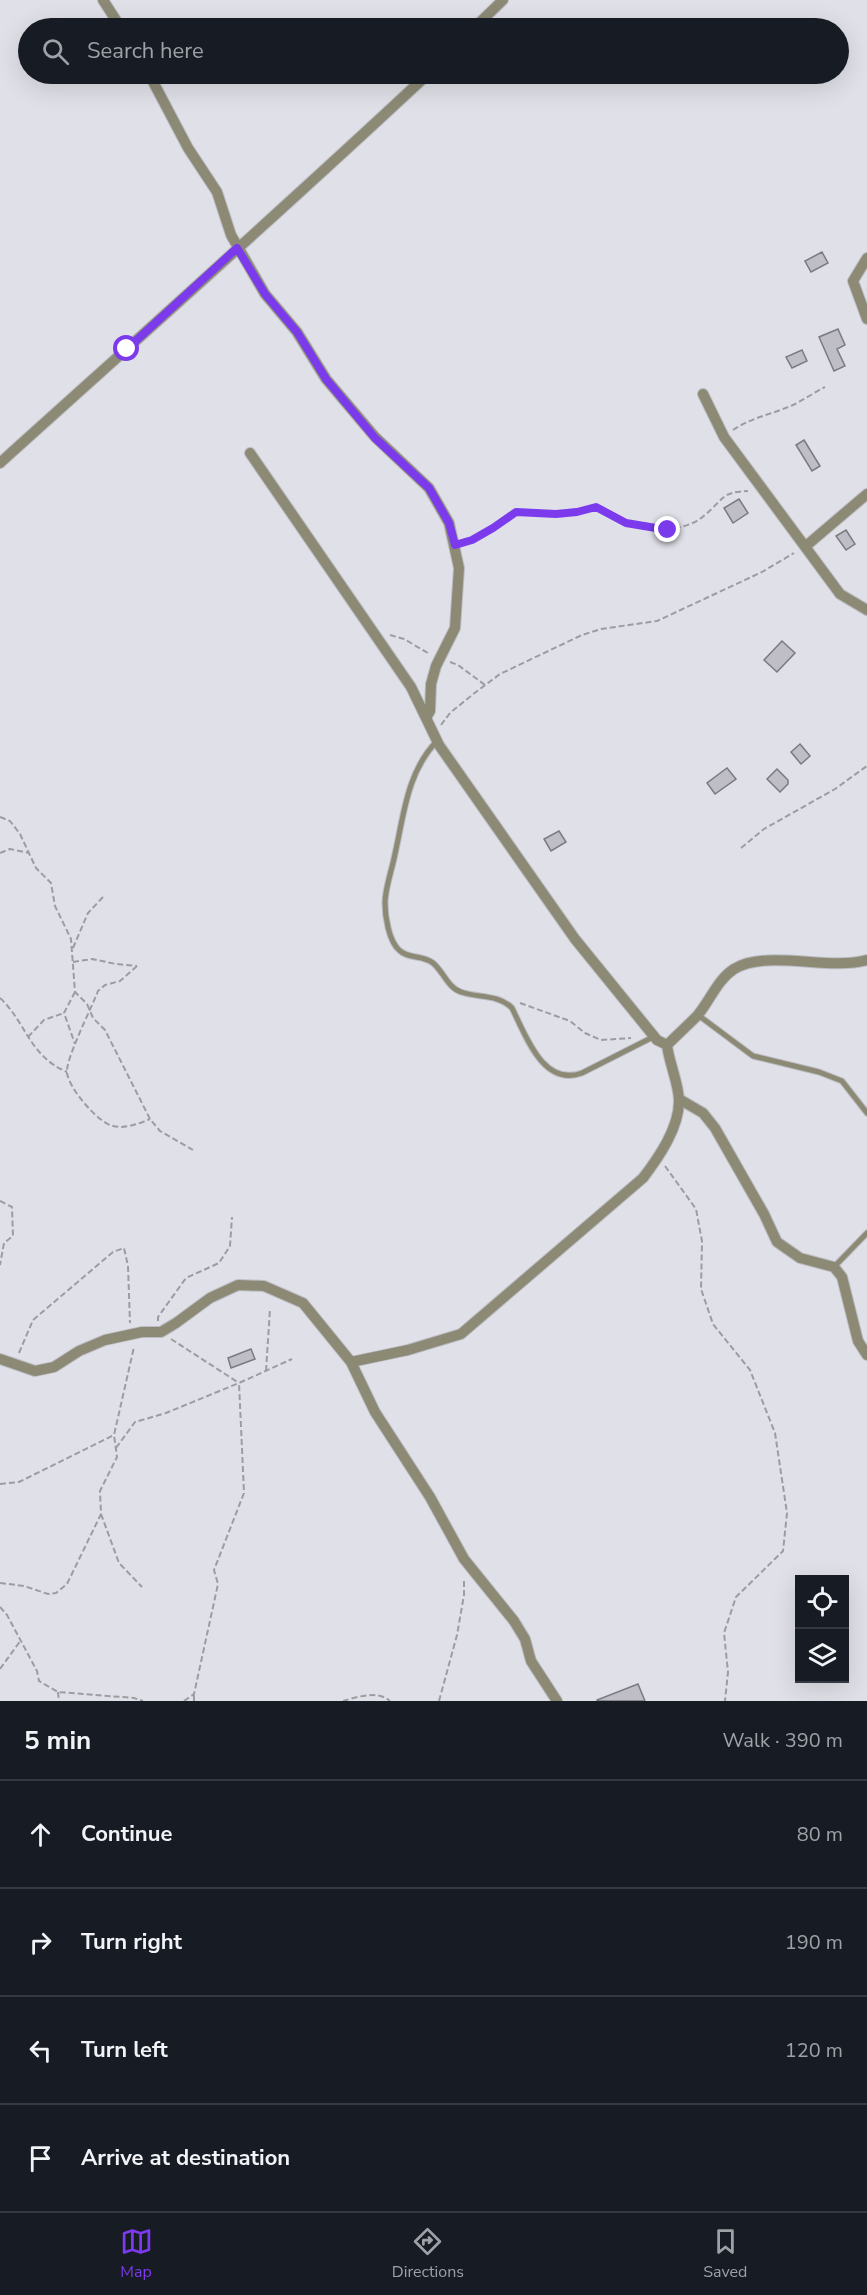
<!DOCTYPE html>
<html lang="en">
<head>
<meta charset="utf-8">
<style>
  body { margin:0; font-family:"Nunito Sans",sans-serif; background:#20242c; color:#f1f3f6 }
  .controls { position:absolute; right:18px; bottom:18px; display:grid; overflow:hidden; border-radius:0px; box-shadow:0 6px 24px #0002 }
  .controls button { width:54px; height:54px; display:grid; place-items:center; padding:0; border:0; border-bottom:2px solid #363941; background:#171b24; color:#f1f3f6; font:30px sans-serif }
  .stop { position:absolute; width:18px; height:18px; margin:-14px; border:4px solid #7c3aed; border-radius:50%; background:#fff }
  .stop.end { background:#7c3aed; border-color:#fff; box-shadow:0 2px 6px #0008 }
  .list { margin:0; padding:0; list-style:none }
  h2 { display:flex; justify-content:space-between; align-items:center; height:78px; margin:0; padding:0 24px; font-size:26px }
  h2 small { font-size:20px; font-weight:400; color:#9ea1a6 }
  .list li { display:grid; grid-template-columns:39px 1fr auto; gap:18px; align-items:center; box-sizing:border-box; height:108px; padding:0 24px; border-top:2px solid #363941 }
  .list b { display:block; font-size:22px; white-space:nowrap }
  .list em { font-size:20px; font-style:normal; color:#9ea1a6 }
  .icon { flex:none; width:33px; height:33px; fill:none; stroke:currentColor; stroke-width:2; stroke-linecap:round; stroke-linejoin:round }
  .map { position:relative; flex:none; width:867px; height:1701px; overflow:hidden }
  .search { position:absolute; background:#171b24; box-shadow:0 6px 24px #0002; left:18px; right:18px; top:18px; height:66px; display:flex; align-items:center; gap:15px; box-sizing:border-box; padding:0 21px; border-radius:33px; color:#9ea1a6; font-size:22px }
  .sheet { height:510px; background:#171b24 }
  nav { display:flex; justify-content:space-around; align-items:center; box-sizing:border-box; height:84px; border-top:2px solid #363941; background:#171b24; font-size:16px; color:#9ea1a6 }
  nav a { display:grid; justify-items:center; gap:3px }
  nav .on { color:#7c3aed }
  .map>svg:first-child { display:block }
</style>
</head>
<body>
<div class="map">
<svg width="867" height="1701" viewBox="0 0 867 1701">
  <rect width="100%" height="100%" fill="#e0e0e8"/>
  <path fill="#bfbec6" stroke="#7a7a81" stroke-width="1.5" d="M822 252 828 263 811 272 805 261Z
    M838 329 845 345 837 349 845 366 834 371 819 337Z
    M802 350 807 361 792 368 786 357Z
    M804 440 820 466 812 471 796 445Z
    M739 499 748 513 733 523 724 508Z
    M846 530 855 544 846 550 836 536Z
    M782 641 795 653 777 672 764 660Z
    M800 744 810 756 801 764 791 752Z
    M727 768 736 779 715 794 707 783Z
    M777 769 788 780V784L780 792 767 779Z
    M559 831 566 842 551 851 544 839Z
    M251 1349 255 1359 231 1368 228 1358Z
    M638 1684 645 1701H597V1700Z"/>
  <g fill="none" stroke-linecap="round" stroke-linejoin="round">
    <g stroke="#bcbcc3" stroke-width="7">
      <path id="service" d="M437 741C407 772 404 814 395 854 392 870 385 888 385 903 385 917 389 941 399 950 408 959 423 955 433 963 443 971 448 988 461 992 478 998 498 994 512 1008 526 1036 543 1087 582 1073L655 1036
        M698 1015 753 1056 819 1072 842 1081 867 1113
        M834 1267 867 1233"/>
    </g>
    <g stroke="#bcbcc3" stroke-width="12">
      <path id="minor" d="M103 0 121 28
        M474 28 503 0
        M149 74 188 148 217 192 231 235 265 294 297 332 326 379 375 437 429 488 449 523 459 568 455 628 436 666 431 684 430 711 426 718
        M867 258 853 281 867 319
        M703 394 724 437 840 594 867 610
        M250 453 411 687 439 745 575 939 657 1040 667 1045
        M0 463C143 334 288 205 428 74
        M806 546 867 494
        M679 1099 703 1113 715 1128 764 1214 777 1242 800 1258 834 1267 842 1277 858 1341 867 1355
        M0 1359 35 1371 54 1367 79 1351 105 1340 142 1332H161L176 1323 210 1298 238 1285 264 1286 303 1303 351 1362 375 1412 430 1497 464 1559 514 1621 525 1639 531 1661 557 1701
        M351 1362 408 1350 461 1334 643 1178C659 1157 679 1128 679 1101 679 1084 669 1063 667 1045 677 1035 687 1026 697 1016 710 1001 717 980 734 969 766 949 829 971 867 960"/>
    </g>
    <path stroke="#9c9ca2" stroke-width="2" stroke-dasharray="6 3" stroke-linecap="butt" d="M733 430C752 417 774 414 795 404 805 399 815 392 825 387
      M464 543 493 529 516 512 556 514 577 512 596 507C604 512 612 517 620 521 646 531 684 534 705 515 724 499 721 492 748 491
      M390 635 404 639 428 653
      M450 662 458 665 485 685
      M441 725 450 713 472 695 500 674 582 635 601 629 657 621 762 572 794 553
      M0 817 10 821 20 834 36 868 51 883 55 906 71 939 75 992 87 1004 93 1018 105 1030 150 1119 160 1131 193 1150
      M741 848 764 829 835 789 867 766
      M0 853 10 849 29 853
      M73 948 88 913 103 897
      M73 962 92 959 116 964 137 966
      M137 966 120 981 105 985 98 991C92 1007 65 1060 67 1073 69 1088 96 1120 110 1125 123 1130 138 1124 150 1119
      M75 992 64 1013 75 1044
      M0 998C26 1022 29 1056 67 1072
      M520 1003 570 1021 585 1033 601 1040 631 1038
      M28 1037 44 1020 64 1013
      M665 1166 696 1209 702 1241 701 1289 713 1324 750 1370 775 1433 787 1513 783 1551 736 1597 724 1633 728 1672 725 1701
      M0 1201 12 1207 13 1236 4 1243 0 1265
      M158 1321V1317L186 1278 219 1263 230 1246 232 1217
      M171 1339 239 1383
      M19 1353 33 1320 113 1252 124 1248 128 1266 130 1323
      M266 1371 270 1309
      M116 1448 135 1422 166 1413 239 1383 292 1359
      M0 1484 19 1482 114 1435
      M101 1514 119 1563 142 1587
      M0 1583 24 1586 48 1594 56 1593 67 1584 101 1514 100 1491 117 1457 114 1435 134 1347
      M0 1607 7 1615 37 1671 39 1681 58 1692 134 1698 143 1701
      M0 1669 21 1640
      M58 1692 59 1701
      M184 1701 194 1694 218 1584 214 1570 244 1493 239 1383
      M194 1701V1694
      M343 1701C356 1697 378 1690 390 1701
      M439 1701 457 1635 464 1595V1578"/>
    <use href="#service" stroke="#8c8a75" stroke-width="5"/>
    <use href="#minor" stroke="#8c8a75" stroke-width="10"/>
  </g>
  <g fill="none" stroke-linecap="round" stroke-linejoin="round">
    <path stroke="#7c3aed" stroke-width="8" d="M127 349 237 248 265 294 297 332 326 379 375 438 429 488 449 523 455 545 472 540 493 528 516 512 556 514 577 512 596 507 626 523 668 530"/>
  </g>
</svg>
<div class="controls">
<button><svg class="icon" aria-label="locate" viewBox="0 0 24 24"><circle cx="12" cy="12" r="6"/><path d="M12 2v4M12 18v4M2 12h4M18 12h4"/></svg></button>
<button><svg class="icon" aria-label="layers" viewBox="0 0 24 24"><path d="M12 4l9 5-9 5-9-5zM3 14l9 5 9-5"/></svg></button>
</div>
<div class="stop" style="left:127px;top:349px"></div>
<div class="stop end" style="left:668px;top:530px"></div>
<div class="search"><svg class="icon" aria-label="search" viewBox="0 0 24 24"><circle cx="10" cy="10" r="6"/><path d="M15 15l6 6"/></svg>Search here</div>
</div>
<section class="sheet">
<h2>5 min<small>Walk · 390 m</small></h2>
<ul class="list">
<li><svg class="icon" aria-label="ahead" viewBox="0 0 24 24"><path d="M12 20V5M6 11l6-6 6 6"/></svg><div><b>Continue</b></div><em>80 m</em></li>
<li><svg class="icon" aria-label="right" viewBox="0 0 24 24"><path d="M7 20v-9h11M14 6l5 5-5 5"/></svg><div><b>Turn right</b></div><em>190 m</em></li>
<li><svg class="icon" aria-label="left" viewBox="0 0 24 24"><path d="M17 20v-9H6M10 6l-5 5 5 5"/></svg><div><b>Turn left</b></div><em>120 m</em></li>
<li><svg class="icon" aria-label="arrive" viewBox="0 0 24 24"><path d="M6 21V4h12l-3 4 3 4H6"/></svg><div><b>Arrive at destination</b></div></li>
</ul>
</section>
<nav>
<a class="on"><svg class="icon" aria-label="map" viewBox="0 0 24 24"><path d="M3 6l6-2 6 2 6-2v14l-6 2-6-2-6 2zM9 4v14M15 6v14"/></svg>Map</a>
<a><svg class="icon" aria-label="directions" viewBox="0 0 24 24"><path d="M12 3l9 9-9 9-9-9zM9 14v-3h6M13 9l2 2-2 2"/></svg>Directions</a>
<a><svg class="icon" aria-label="saved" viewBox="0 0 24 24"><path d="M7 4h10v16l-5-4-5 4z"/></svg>Saved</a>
</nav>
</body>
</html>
